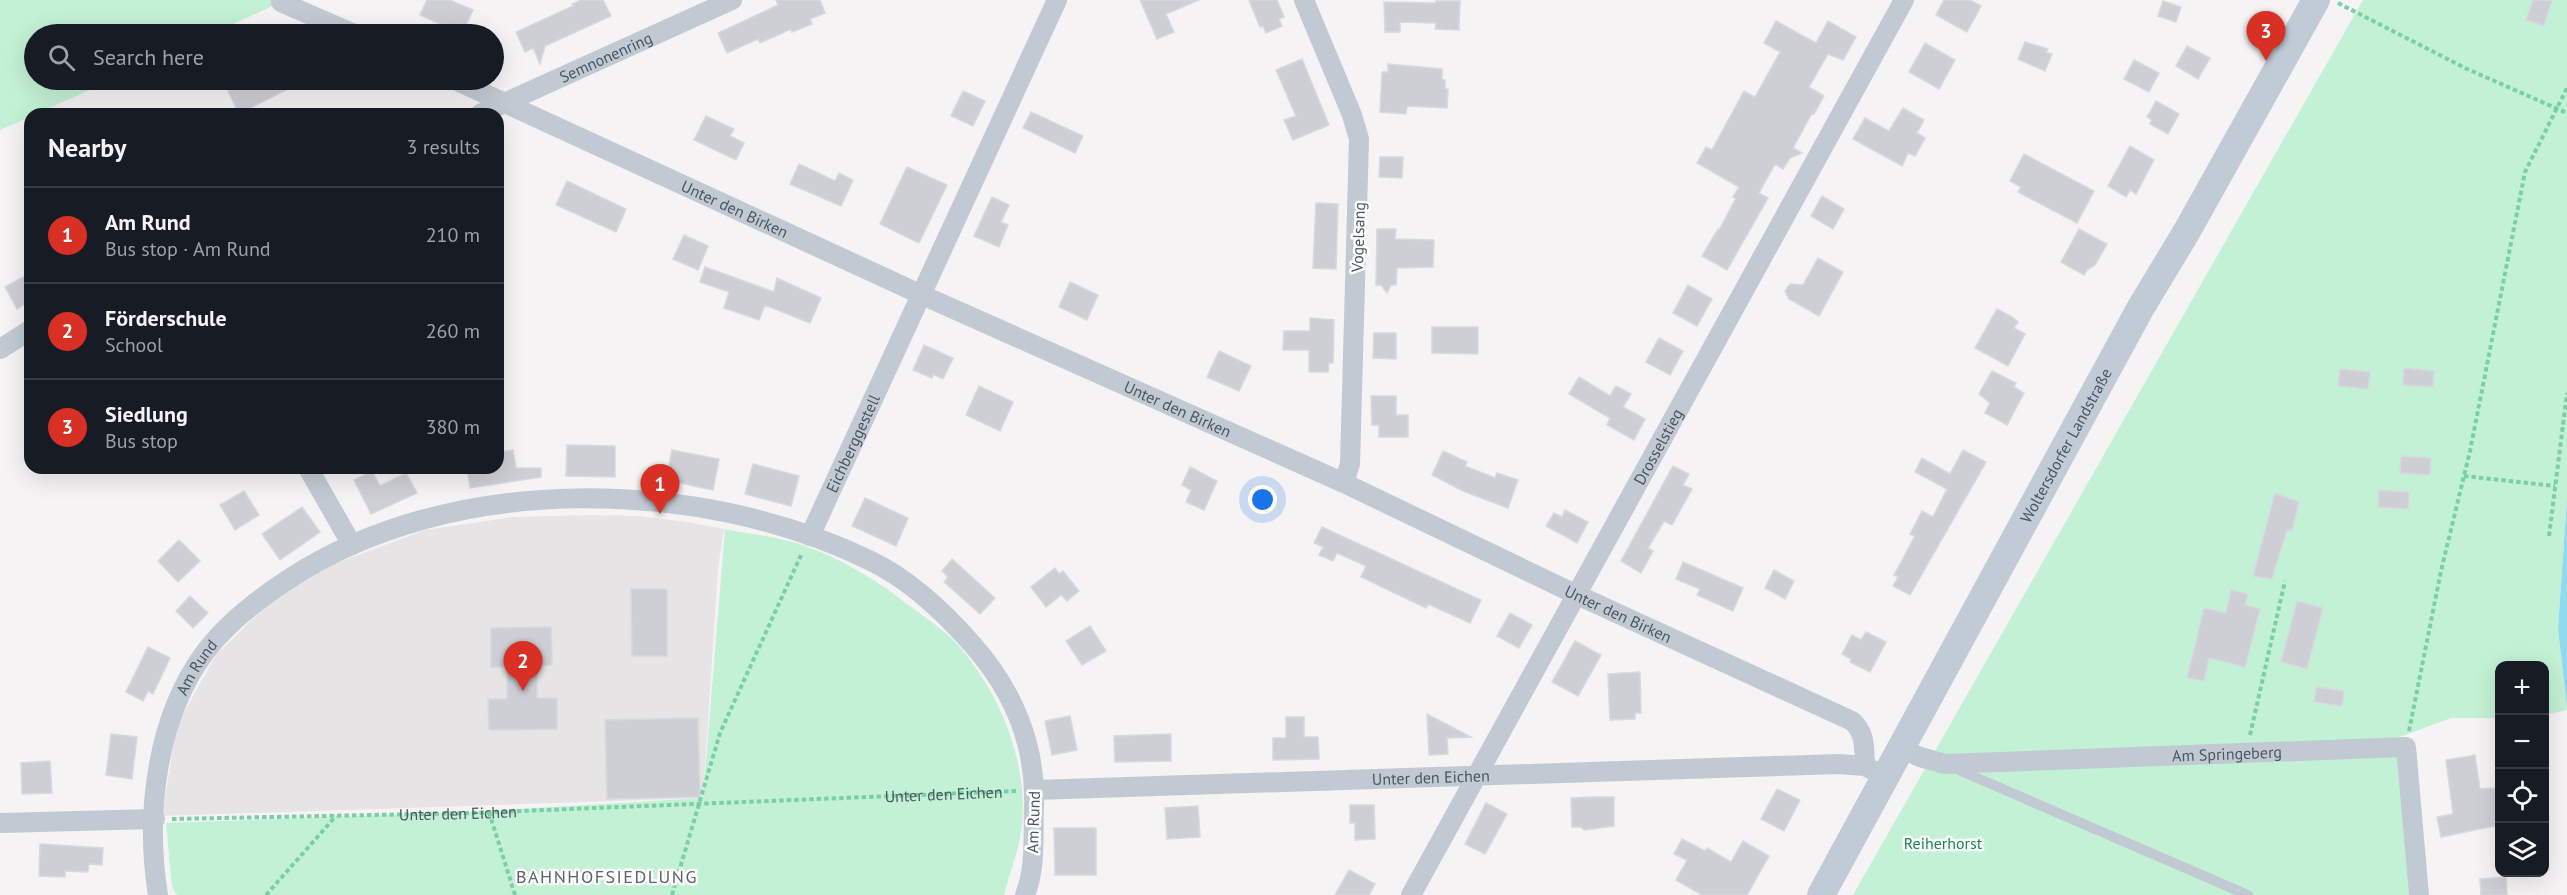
<!DOCTYPE html>
<html lang="en">
<head>
<meta charset="utf-8">
<style>
  body { margin:0; font-family:"PT Sans",sans-serif; background:#242831; color:#f1f3f6 }
  .controls { position:absolute; right:18px; bottom:18px; display:grid; overflow:hidden; border-radius:12px; box-shadow:0 6px 24px #0002 }
  .controls button { width:54px; height:54px; display:grid; place-items:center; padding:0; border:0; border-bottom:2px solid #363941; background:#171b24; color:#f1f3f6; font:30px sans-serif }
  .you { position:absolute; left:1263px; top:500px; width:21px; height:21px; margin:-15px; border:4px solid #fff; border-radius:50%; background:#1a73e8; box-shadow:0 0 0 9px #1a73e833 }
  .badge { display:grid; place-items:center; width:39px; height:39px; border-radius:50%; background:#d93025; color:#fff; font-size:20px; font-weight:700 }
  .pin { position:absolute; translate:-50% -50px; filter:drop-shadow(0 2px 3px #0008) }
  .pin::after { content:''; position:absolute; top:32px; width:21px; height:18px; background:inherit; clip-path:polygon(0 0,100% 0,50% 100%) }
  .list { margin:0; padding:0; list-style:none }
  h2 { display:flex; justify-content:space-between; align-items:center; height:78px; margin:0; padding:0 24px; font-size:26px }
  h2 small { font-size:20px; font-weight:400; color:#9ea1a6 }
  .list li { display:grid; grid-template-columns:39px 1fr auto; gap:18px; align-items:center; box-sizing:border-box; height:96px; padding:0 24px; border-top:2px solid #363941 }
  .list b { display:block; font-size:22px; white-space:nowrap }
  .list p { margin:0; font-size:20px; white-space:nowrap; color:#9ea1a6 }
  .list em { font-size:20px; font-style:normal; color:#9ea1a6 }
  .icon { flex:none; width:33px; height:33px; fill:none; stroke:currentColor; stroke-width:2; stroke-linecap:round; stroke-linejoin:round }
  .map { position:relative; flex:none; width:2567px; height:895px; overflow:hidden }
  .search { position:absolute; background:#171b24; box-shadow:0 6px 24px #0002; left:24px; top:24px; width:480px; height:66px; display:flex; align-items:center; gap:15px; box-sizing:border-box; padding:0 21px; border-radius:33px; color:#9ea1a6; font-size:22px }
  .panel { position:absolute; background:#171b24; box-shadow:0 6px 24px #0002; left:24px; top:108px; width:480px; height:366px; border-radius:18px }
  .map>svg:first-child { display:block }
</style>
</head>
<body>
<div class="map">
<svg width="2567" height="895" viewBox="0 0 2567 895">
  <rect width="100%" height="100%" fill="#f5f3f3"/>
  <path fill="#e6e4e5" d="M591 515 638 516 687 522 724 529 718 568 703 798 162 816 177 725 216 655 269 603 331 565 425 530 513 517Z"/>
  <path fill="#c3f1d5" d="M0 0H286L211 34H34V80H112L36 114H30V117L0 130Z
    M2363 0H2567V498L2558 629 2567 710 2545 715 2544 666H2500L2499 718H2451L2397 738 2409 895H1853Z
    M725 529C748 534 773 536 796 543 838 556 878 581 911 607 929 620 950 634 963 651 1004 701 1032 773 1020 838 1016 857 1009 876 1004 895H177L172 887 166 823 471 812 703 798Z"/>
  <path fill="#90daee" d="M2567 498V708L2558 629Z"/>
  <path fill="#cdcfd5" stroke="#d7d9de" stroke-width="1.5" d="M427 0H450L473 10 462 34 420 15Z
    M581 0H603L611 16 545 46 540 64 533 48 525 52 516 32 573 6 572 4Z
    M776 0H820L825 13 810 19 812 24 792 32 791 29 760 43 758 39 727 53 718 33 778 5Z
    M1140 0H1199L1166 14 1174 32 1157 39Z
    M1249 0H1277L1284 17 1279 19 1282 26 1266 33 1263 26 1260 27Z
    M1944 0H1970L1981 6 1967 32 1936 15Z
    M2533 0H2552L2544 26 2526 20Z
    M1436 1H1460L1459 30 1435 29 1436 23 1400 22V32H1385L1384 2 1436 3Z
    M2163 1 2181 7 2176 22 2158 16Z
    M1776 21 1816 43 1828 21 1856 37 1843 60 1828 54 1809 87 1824 96 1814 114 1812 113 1793 148 1802 153 1790 158 1783 169 1775 164 1759 193 1768 198 1727 270 1702 256 1718 229 1719 230 1736 198 1733 197 1739 187 1697 163 1706 147 1712 150 1744 91 1755 97 1780 52 1764 43Z
    M2025 42 2048 49 2046 52 2052 54 2045 71 2018 59Z
    M1925 43 1955 60 1939 89 1909 72Z
    M2187 46 2210 58 2198 79 2176 66Z
    M1302 59 1329 125 1293 140 1284 120 1296 116 1276 70Z
    M2134 60 2159 73 2149 92 2124 79Z
    M1388 64 1442 69V80H1445V89H1448L1447 108 1407 106 1406 114 1380 112 1382 72H1388Z
    M252 80H305L239 114 228 91Z
    M963 91 985 101 973 126 951 116Z
    M2156 101 2179 114 2168 134 2150 124 2152 120 2147 117Z
    M1903 108 1924 120 1917 133 1925 138 1915 156 1908 153 1902 166 1853 139 1865 118 1889 131Z
    M1031 112 1083 136 1075 153 1023 128Z
    M706 116 734 129 730 136 744 143 736 160 694 140Z
    M2130 146 2154 160 2136 194 2130 190 2126 197 2108 186Z
    M2024 154 2094 191 2077 223 2018 192 2021 187 2010 181Z
    M1380 157H1403L1402 178 1379 177Z
    M799 164 835 181 839 173 853 180 841 206 790 184Z
    M907 167 947 185 919 243 880 224Z
    M567 181 626 209 616 232 556 205Z
    M1822 196 1844 209 1833 229 1811 216Z
    M992 197 1009 205 1001 222 1008 225 999 247 974 236Z
    M1316 203 1338 204 1336 269 1313 268Z
    M1377 229H1396L1395 239 1434 240 1433 267 1397 268 1396 285H1391L1387 293 1381 285H1376Z
    M2079 229 2107 244 2095 265 2087 270 2084 275 2061 262Z
    M684 235 708 246 698 270 673 259Z
    M1818 258 1843 272 1819 316 1789 299 1785 291 1790 284 1803 285Z
    M705 267 774 292 777 278 821 298 810 323 765 305 759 320 724 308 729 292 700 282Z
    M30 273V301L17 309 5 287Z
    M1070 282 1098 295 1087 320 1059 307Z
    M1688 285 1712 299 1697 326 1673 313Z
    M1997 309 2012 317 2018 322 2014 328 2025 334 2008 366 1975 348Z
    M1310 318 1334 320 1333 363H1329L1328 372H1309V350H1283L1284 331H1310Z
    M1432 327H1478V354L1432 353Z
    M1374 333H1396V359L1373 358Z
    M1659 338 1683 351 1670 375 1646 362Z
    M924 345 953 358 943 379 933 374 932 378 913 370Z
    M1219 351 1251 366 1239 391 1207 377Z
    M2404 368 2434 371 2433 387 2403 385Z
    M2340 369 2370 372 2368 389 2338 386Z
    M1992 371 2016 383 2014 387 2024 393 2007 425 1985 413 1990 403 1979 394Z
    M1579 377 1610 396 1616 386 1631 394 1623 407 1645 419 1634 440 1607 425 1610 418 1569 394Z
    M979 386 1013 402 1000 431 966 415Z
    M1371 396H1396V415H1408V437H1379V425H1372Z
    M567 445 615 446V477L566 476Z
    M513 450 516 468H541V477L470 488 467 468H498V452Z
    M672 450 719 459 713 490 666 480Z
    M1963 450 1986 462 1910 595 1893 586 1898 577 1894 575 1915 536 1910 534 1922 511 1933 517 1947 489 1915 472 1922 458 1950 474Z
    M1443 451 1467 462 1465 466 1495 478 1497 473 1518 480 1508 508 1463 491 1432 475Z
    M2401 456 2431 458 2430 475 2400 473Z
    M753 464 799 476 791 506 745 494Z
    M1673 466 1689 474 1683 485 1692 489 1672 525 1664 521 1648 548 1653 551 1641 573 1621 561Z
    M1190 467 1217 481 1204 510 1186 502 1191 490 1182 485Z
    M372 471 380 486 406 473 417 493 371 514 354 480Z
    M2379 490 2409 492 2408 509 2378 507Z
    M244 491 259 515 235 530 220 505Z
    M2275 493 2299 502 2292 531 2287 530 2272 579 2253 576Z
    M865 498 908 518 896 546 852 526Z
    M302 507 320 532 280 560 262 534Z
    M1565 510 1588 522 1577 543 1546 526 1554 513 1562 517Z
    M1322 527 1481 600 1470 623 1428 604 1426 608 1361 577 1366 566 1337 553 1333 561 1319 555 1323 547 1314 543Z
    M179 540 200 561 178 582 158 561Z
    M952 559 995 598 980 614 944 582 948 577 942 571Z
    M1683 562 1743 588 1733 611 1697 595 1700 589 1676 579Z
    M1055 568 1059 574 1063 571 1079 591 1067 601 1061 595 1046 607 1031 587Z
    M1774 570 1794 581 1785 599 1765 588Z
    M631 589H667V656H632Z
    M2231 590 2248 594 2245 605 2260 609 2245 667 2209 658 2204 681 2187 678 2204 608 2226 613Z
    M190 596 208 613 193 628 176 611Z
    M2297 601 2323 608 2307 669 2281 662Z
    M1510 613 1532 625 1519 648 1497 636Z
    M1090 626 1106 651 1082 665 1066 641Z
    M551 627 552 665 537 666V698H557V729L489 730 488 699H507V667H491V628Z
    M1866 632 1886 642 1870 672 1850 662 1851 659 1842 654 1852 635 1861 640Z
    M1575 641 1601 655 1578 696 1552 682Z
    M148 647 170 658 153 694 148 691 143 701 126 692Z
    M1640 672 1641 713H1635V719L1610 720 1608 674Z
    M2316 687 2344 691 2342 706 2314 702Z
    M1427 714 1471 737 1447 738 1448 754 1429 755Z
    M1070 716 1077 750 1052 755 1045 721Z
    M1286 717H1304V737H1318L1319 759 1273 760V738H1286Z
    M698 718 700 797 607 799 605 720Z
    M111 734 137 737 132 779 106 775Z
    M1171 734V761L1115 762 1114 736Z
    M2475 755 2480 789 2499 788V825L2441 837 2437 817 2453 814 2446 760Z
    M50 761 52 793 22 794 21 763Z
    M1777 789 1800 800 1784 831 1761 819Z
    M1593 797H1614V826L1584 830 1581 827H1572L1571 798Z
    M1486 803 1507 814 1485 854 1465 844Z
    M1350 805H1374L1375 839 1355 840V823H1350Z
    M1198 806 1200 837 1167 839 1165 808Z
    M1054 828H1096V875H1055Z
    M1682 839 1705 851 1707 848 1731 862 1743 841 1769 856 1747 895H1702L1676 880 1687 860 1674 854Z
    M40 844 103 848 102 865 89 864 88 872 65 871V877L39 876Z
    M1349 870 1375 884 1369 895H1335Z
    M2506 877 2507 895H2481L2480 879Z"/>
  <g fill="none" stroke-linecap="round" stroke-linejoin="round">
    <g stroke="#7ad0a6" stroke-width="4" stroke-dasharray="4.5 3" stroke-linecap="butt">
      <path d="M2338 3 2465 68 2567 113"/>
      <path d="M2464 476 2555 486"/>
      <path d="M2549 536 2567 393"/>
      <path d="M2409 731 2441 571 2470 451 2525 172 2567 88"/>
      <path d="M2250 735 2285 581"/>
      <path d="M489 812 515 895"/>
      <path id="s1" d="M172 819 471 813 1016 791"/>
      <path d="M266 895 336 816"/>
      <path d="M672 895 720 733 802 553"/>
    </g>
    <path stroke="#c1cad2" stroke-width="10" d="M1954 768 2248 895"/>
    <g stroke="#c1cad2" stroke-width="20">
      <path d="M1304 0 1352 115 1359 139 1350 464 1344 483"/>
      <path d="M281 2 354 34"/>
      <path id="s2" d="M455 80 922 295 1344 483 1575 594 1852 721C1866 733 1864 749 1865 766"/>
      <path id="s3" d="M480 114 732 0"/>
      <path d="M0 349 30 330"/>
      <path d="M308 468 352 545"/>
      <path id="s4" d="M810 536 1057 0"/>
      <path id="s5" d="M1903 749 1920 757 1945 764 2406 747 2419 895"/>
      <path id="s6" d="M1035 790 1838 764 1865 766 1876 772"/>
      <path d="M0 823 155 819"/>
      <path id="s7" d="M158 895C145 815 156 717 206 651 228 622 258 599 289 579 451 472 700 477 871 561 910 580 944 612 972 644 1013 690 1036 745 1034 806 1033 836 1036 868 1025 895"/>
      <path id="s8" d="M1411 895 1904 0"/>
    </g>
    <path stroke="#c1cbd6" stroke-width="28" id="s9" d="M1821 895 2140 309 2187 231 2316 0"/>
  </g>
  <g text-anchor="middle" dominant-baseline="central" stroke-width="5" stroke-linejoin="round" paint-order="stroke">
    <g font-size="16" fill="#4a5661" stroke="#fff">
      <text stroke="none"><textPath href="#s3" startOffset="138">Semnonenring</textPath></text>
      <text stroke="none"><textPath href="#s2" startOffset="308">Unter den Birken</textPath></text>
      <text transform="translate(1358 237) rotate(-88)">Vogelsang</text>
      <text stroke="none"><textPath href="#s2" startOffset="794">Unter den Birken</textPath></text>
      <text stroke="none"><textPath href="#s4" startOffset="102">Eichberggestell</textPath></text>
      <text stroke="none"><textPath href="#s9" startOffset="512">Woltersdorfer Landstraße</textPath></text>
      <text stroke="none"><textPath href="#s8" startOffset="512">Drosselstieg</textPath></text>
      <text stroke="none"><textPath href="#s2" startOffset="1280">Unter den Birken</textPath></text>
      <text stroke="none"><textPath href="#s7" startOffset="236">Am Rund</textPath></text>
      <text stroke="none"><textPath href="#s5" startOffset="327">Am Springeberg</textPath></text>
      <text stroke="none"><textPath href="#s6" startOffset="396">Unter den Eichen</textPath></text>
      <text stroke="none"><textPath href="#s1" startOffset="772">Unter den Eichen</textPath></text>
      <text stroke="none"><textPath href="#s1" startOffset="286">Unter den Eichen</textPath></text>
      <text transform="translate(1033 822) rotate(-88)">Am Rund</text>
    </g>
    <g font-size="16" fill="#17864f" stroke="#fff">
      <text x="1943" y="843">Reiherhorst</text>
    </g>
    <g font-size="18" letter-spacing="1.5" fill="#5f6368" stroke="#fff">
      <text x="607" y="876">BAHNHOFSIEDLUNG</text>
    </g>
  </g>
</svg>
<div class="controls">
<button>+</button>
<button>−</button>
<button><svg class="icon" aria-label="locate" viewBox="0 0 24 24"><circle cx="12" cy="12" r="6"/><path d="M12 2v4M12 18v4M2 12h4M18 12h4"/></svg></button>
<button><svg class="icon" aria-label="layers" viewBox="0 0 24 24"><path d="M12 4l9 5-9 5-9-5zM3 14l9 5 9-5"/></svg></button>
</div>
<div class="you"></div>
<div class="pin badge" style="left:660px;top:514px">1</div>
<div class="pin badge" style="left:523px;top:691px">2</div>
<div class="pin badge" style="left:2266px;top:61px">3</div>
<div class="search"><svg class="icon" aria-label="search" viewBox="0 0 24 24"><circle cx="10" cy="10" r="6"/><path d="M15 15l6 6"/></svg>Search here</div>
<section class="panel">
<h2>Nearby<small>3 results</small></h2>
<ul class="list">
<li><span class="badge">1</span><div><b>Am Rund</b><p>Bus stop · Am Rund</p></div><em>210 m</em></li>
<li><span class="badge">2</span><div><b>Förderschule</b><p>School</p></div><em>260 m</em></li>
<li><span class="badge">3</span><div><b>Siedlung</b><p>Bus stop</p></div><em>380 m</em></li>
</ul>
</section>
</div>
</body>
</html>
